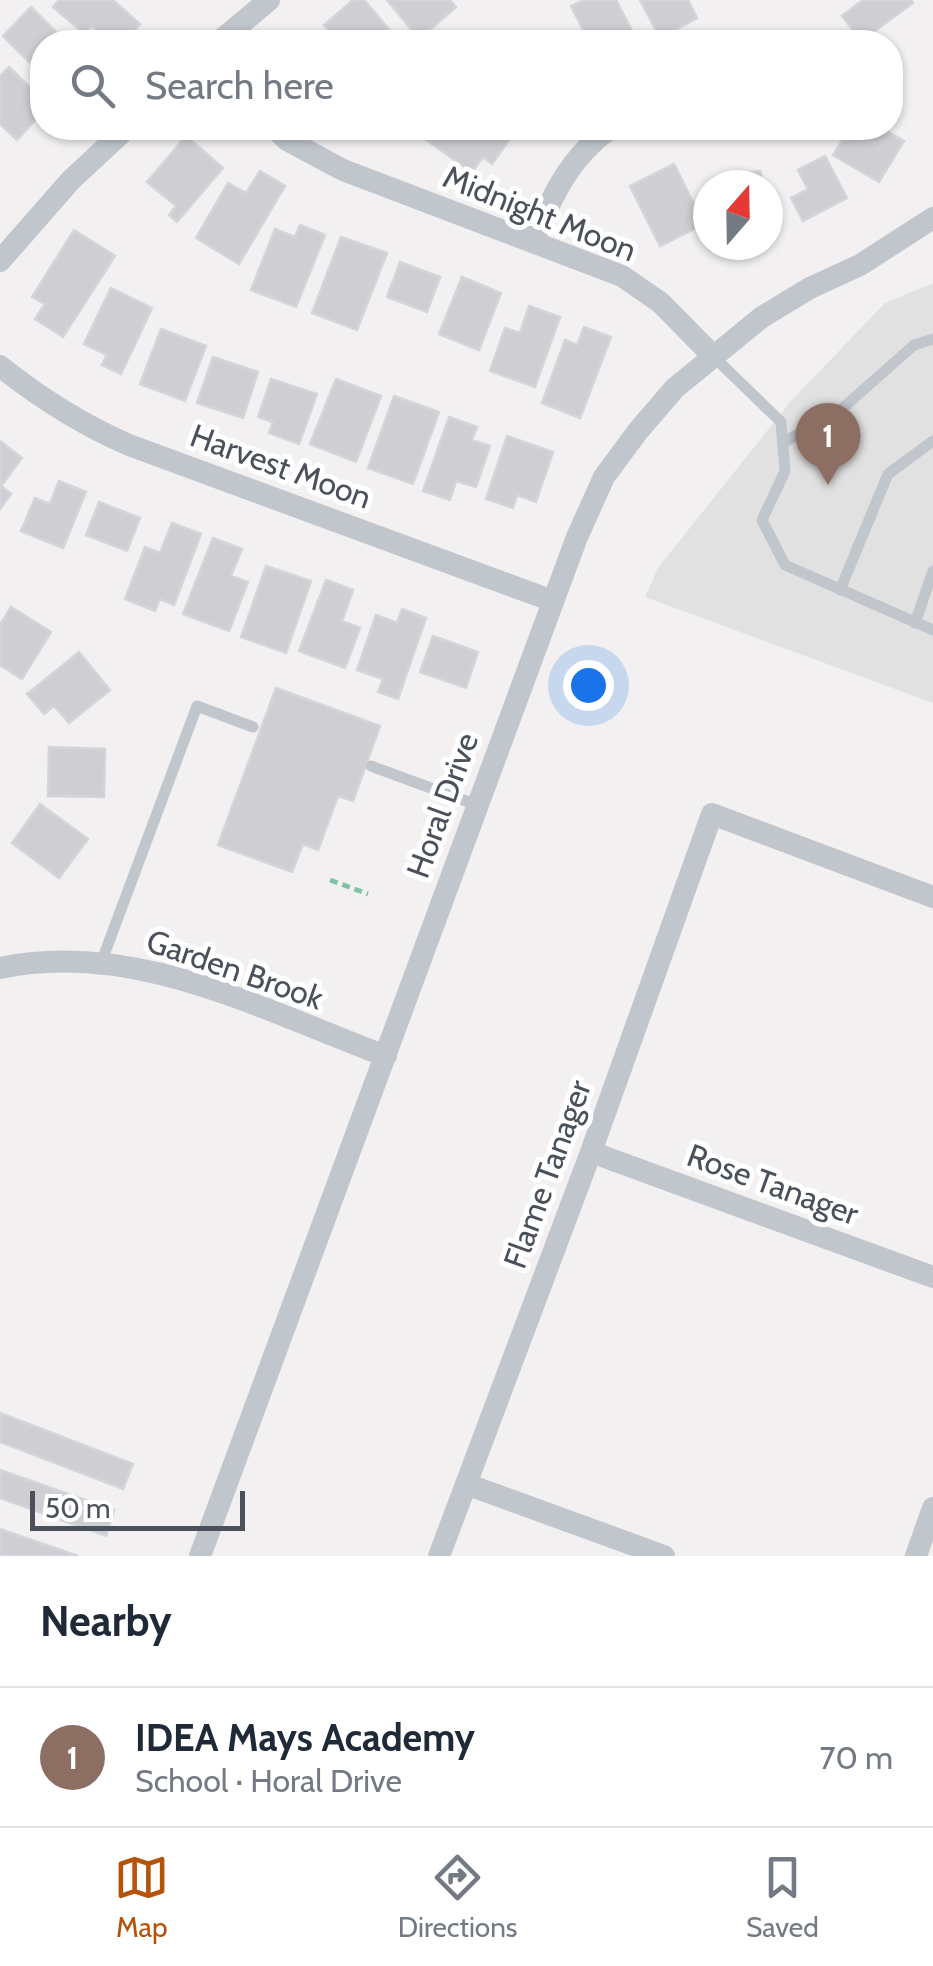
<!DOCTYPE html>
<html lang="en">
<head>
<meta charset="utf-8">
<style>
  body { margin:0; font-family:Cabin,sans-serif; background:#f6f6f7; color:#1f2937 }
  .compass { position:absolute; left:693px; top:170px; width:90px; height:90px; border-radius:50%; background:#fff; box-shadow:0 2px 8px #0004; rotate:20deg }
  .scale { position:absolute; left:30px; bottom:25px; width:215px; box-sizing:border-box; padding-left:10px; border:5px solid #4a515a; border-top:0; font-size:28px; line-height:35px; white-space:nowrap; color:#4a515a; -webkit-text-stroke:8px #fff; paint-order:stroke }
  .you { position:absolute; left:588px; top:685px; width:35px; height:35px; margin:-25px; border:8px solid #fff; border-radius:50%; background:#1a73e8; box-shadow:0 0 0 15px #1a73e833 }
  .badge { display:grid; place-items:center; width:65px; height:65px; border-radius:50%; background:#b45309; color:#fff; font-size:32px; font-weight:700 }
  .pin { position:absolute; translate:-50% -82px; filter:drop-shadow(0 2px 5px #0008) }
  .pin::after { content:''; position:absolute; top:52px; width:35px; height:30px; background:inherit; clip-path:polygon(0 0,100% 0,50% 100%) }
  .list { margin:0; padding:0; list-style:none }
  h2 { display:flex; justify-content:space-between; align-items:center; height:130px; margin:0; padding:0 40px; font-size:42px }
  h2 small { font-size:32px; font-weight:400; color:#747a83 }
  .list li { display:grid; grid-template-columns:65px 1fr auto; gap:30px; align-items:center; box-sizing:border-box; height:140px; padding:0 40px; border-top:2px solid #e0e1e3 }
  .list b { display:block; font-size:38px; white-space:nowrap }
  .list p { margin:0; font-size:32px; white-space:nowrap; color:#747a83 }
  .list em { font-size:32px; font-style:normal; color:#747a83 }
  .icon { flex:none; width:55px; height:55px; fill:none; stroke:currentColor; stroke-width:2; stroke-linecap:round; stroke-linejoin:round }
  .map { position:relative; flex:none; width:933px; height:1556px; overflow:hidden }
  .search { position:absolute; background:#fff; box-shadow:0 2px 8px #0004; left:30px; right:30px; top:30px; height:110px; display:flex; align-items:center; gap:25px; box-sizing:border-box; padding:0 35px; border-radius:40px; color:#747a83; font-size:38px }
  .sheet { height:270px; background:#fff }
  nav { display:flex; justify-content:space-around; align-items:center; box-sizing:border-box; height:140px; border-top:2px solid #e0e1e3; background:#fff; font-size:28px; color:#747a83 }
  nav a { display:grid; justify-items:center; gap:5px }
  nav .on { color:#b45309 }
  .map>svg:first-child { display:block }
</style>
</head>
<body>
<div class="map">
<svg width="933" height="1556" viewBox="0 0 933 1556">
  <rect width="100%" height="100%" fill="#f2f0f0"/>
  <path fill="#e2e1e1" d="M933 283V703L645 597 658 568 790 402 885 303Z"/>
  <path fill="#ceced3" stroke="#d4d5da" stroke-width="2.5" d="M59 0H113L140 24 124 42H111L92 26 85 34 53 7Z
    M353 0H364L394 35 385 42H339L324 25Z
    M387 0H450L456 7 419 39Z
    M584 0H616L638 42H604L600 35 589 41 571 6Z
    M640 0H688L697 18 660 38Z
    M911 0 913 3 861 41 842 16 863 0Z
    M31 7 66 42H42V75L3 36Z
    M9 67 42 99V113L17 140 0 124V76Z
    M409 128H491L509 140 492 164 483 157 472 172Z
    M850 128H881L904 141 879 182 833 155Z
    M186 136 223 168 177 222 169 215 176 206 147 182Z
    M825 156 847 198 803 221 791 198 808 189 798 170Z
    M674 164 704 224 660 246 630 186Z
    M260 171 285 186 239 264 196 238 228 183 246 193Z
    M760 171 763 185H714L713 179Z
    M300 225 325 235 296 307 251 290 275 229 295 237Z
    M74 230 115 256 63 337 35 319 45 304 32 297Z
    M341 237 387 253 357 330 312 313Z
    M400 262 440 277 427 312 387 297Z
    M462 277 501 293 479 350 439 334Z
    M111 288 152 308 121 374 102 365 107 355 84 344Z
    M529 306 560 317 535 387 490 371 505 328 520 333Z
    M584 327 611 337 580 418 542 403 565 340 577 345Z
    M161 329 206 346 185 401 140 384Z
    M213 357 258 372 243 418 197 403Z
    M271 379 317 394 299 444 269 433 273 422 258 417Z
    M336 379 381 396 356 462 310 444Z
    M394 396 439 412 413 484 368 468Z
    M449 417 477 427 472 440 490 446 476 487 456 481 450 500 423 491Z
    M507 436 553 452 536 502 517 495 513 508 486 499Z
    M0 441 22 458 1 486 11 494 0 509Z
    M59 481 86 492 63 548 21 531 35 498 50 504Z
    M99 502 140 518 127 551 86 535Z
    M172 523 201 534 174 605 160 599 155 611 125 599 145 547 160 553Z
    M213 538 242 549 231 576 248 582 229 631 183 614Z
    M266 566 311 581 286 653 241 637Z
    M326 580 353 590 342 621 360 628 345 668 299 651Z
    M11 607 51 632 22 679 0 665V625Z
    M402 609 426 618 398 699 378 692 383 679 357 670 376 615 397 623Z
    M433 636 478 652 466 688 420 672Z
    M79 652 110 690 69 723 54 706 44 714 27 694Z
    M276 688 380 726 353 801 338 796 318 850 303 844 292 872 218 845Z
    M49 747 105 749 104 797 48 796Z
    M40 804 88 839 59 878 12 843Z
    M0 1413 133 1464 123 1489 0 1442Z
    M0 1470 114 1510 106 1536 0 1498Z
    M0 1529 78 1556H0Z"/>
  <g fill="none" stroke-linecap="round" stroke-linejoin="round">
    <path stroke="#80c3a6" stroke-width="5" stroke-dasharray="8 5" stroke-linecap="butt" d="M330 880 368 894"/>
    <path stroke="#c0c6cc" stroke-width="11" d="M713 356 781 422 785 471 762 520 785 565 933 630
      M783 443 844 407 914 345 933 339
      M840 590 888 474 933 441
      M915 623 933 571
      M371 766 477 805
      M101 963 197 706 253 727"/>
    <path stroke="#c0c6cc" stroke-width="22" d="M219 42 269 0
      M274 128 287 140 343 170 622 276 661 303 713 356
      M533 241C552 196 570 156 611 128
      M0 261 71 180 127 128
      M0 366C41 399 81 424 129 445L553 601
      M0 968C134 939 264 1011 386 1056
      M591 1152 933 1277
      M466 1484 664 1556
      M200 1556 577 537 604 477 638 431 675 388 762 317 810 288 860 265 933 218
      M439 1556 591 1152 712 814 933 897
      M916 1556 933 1508"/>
  </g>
  <g text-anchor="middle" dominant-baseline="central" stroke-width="10" stroke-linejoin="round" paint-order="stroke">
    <g font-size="32" fill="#4a515a" stroke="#fff">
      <text transform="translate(540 213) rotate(22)">Midnight Moon</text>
      <text transform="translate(281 466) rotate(20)">Harvest Moon</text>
      <text transform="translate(442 805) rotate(-70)">Horal Drive</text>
      <text transform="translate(235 969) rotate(19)">Garden Brook</text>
      <text transform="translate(547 1174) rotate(-70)">Flame Tanager</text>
      <text transform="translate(773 1184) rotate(20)">Rose Tanager</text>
    </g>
  </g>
</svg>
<svg class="compass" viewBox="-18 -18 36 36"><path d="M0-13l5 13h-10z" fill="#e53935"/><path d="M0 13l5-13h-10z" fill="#747a83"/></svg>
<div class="scale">50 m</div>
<div class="you"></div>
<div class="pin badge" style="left:828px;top:485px;background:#8d6e63">1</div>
<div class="search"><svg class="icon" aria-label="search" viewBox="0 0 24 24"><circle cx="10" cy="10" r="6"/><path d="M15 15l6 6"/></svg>Search here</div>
</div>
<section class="sheet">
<h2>Nearby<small></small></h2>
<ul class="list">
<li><span class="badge" style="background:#8d6e63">1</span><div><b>IDEA Mays Academy</b><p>School · Horal Drive</p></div><em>70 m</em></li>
</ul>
</section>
<nav>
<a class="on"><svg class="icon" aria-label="map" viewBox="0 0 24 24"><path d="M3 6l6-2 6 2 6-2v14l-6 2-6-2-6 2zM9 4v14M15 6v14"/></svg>Map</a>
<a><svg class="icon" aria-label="directions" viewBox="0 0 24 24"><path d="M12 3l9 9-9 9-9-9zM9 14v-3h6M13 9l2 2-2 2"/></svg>Directions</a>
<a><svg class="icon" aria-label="saved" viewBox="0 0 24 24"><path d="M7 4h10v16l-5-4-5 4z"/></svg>Saved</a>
</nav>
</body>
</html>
